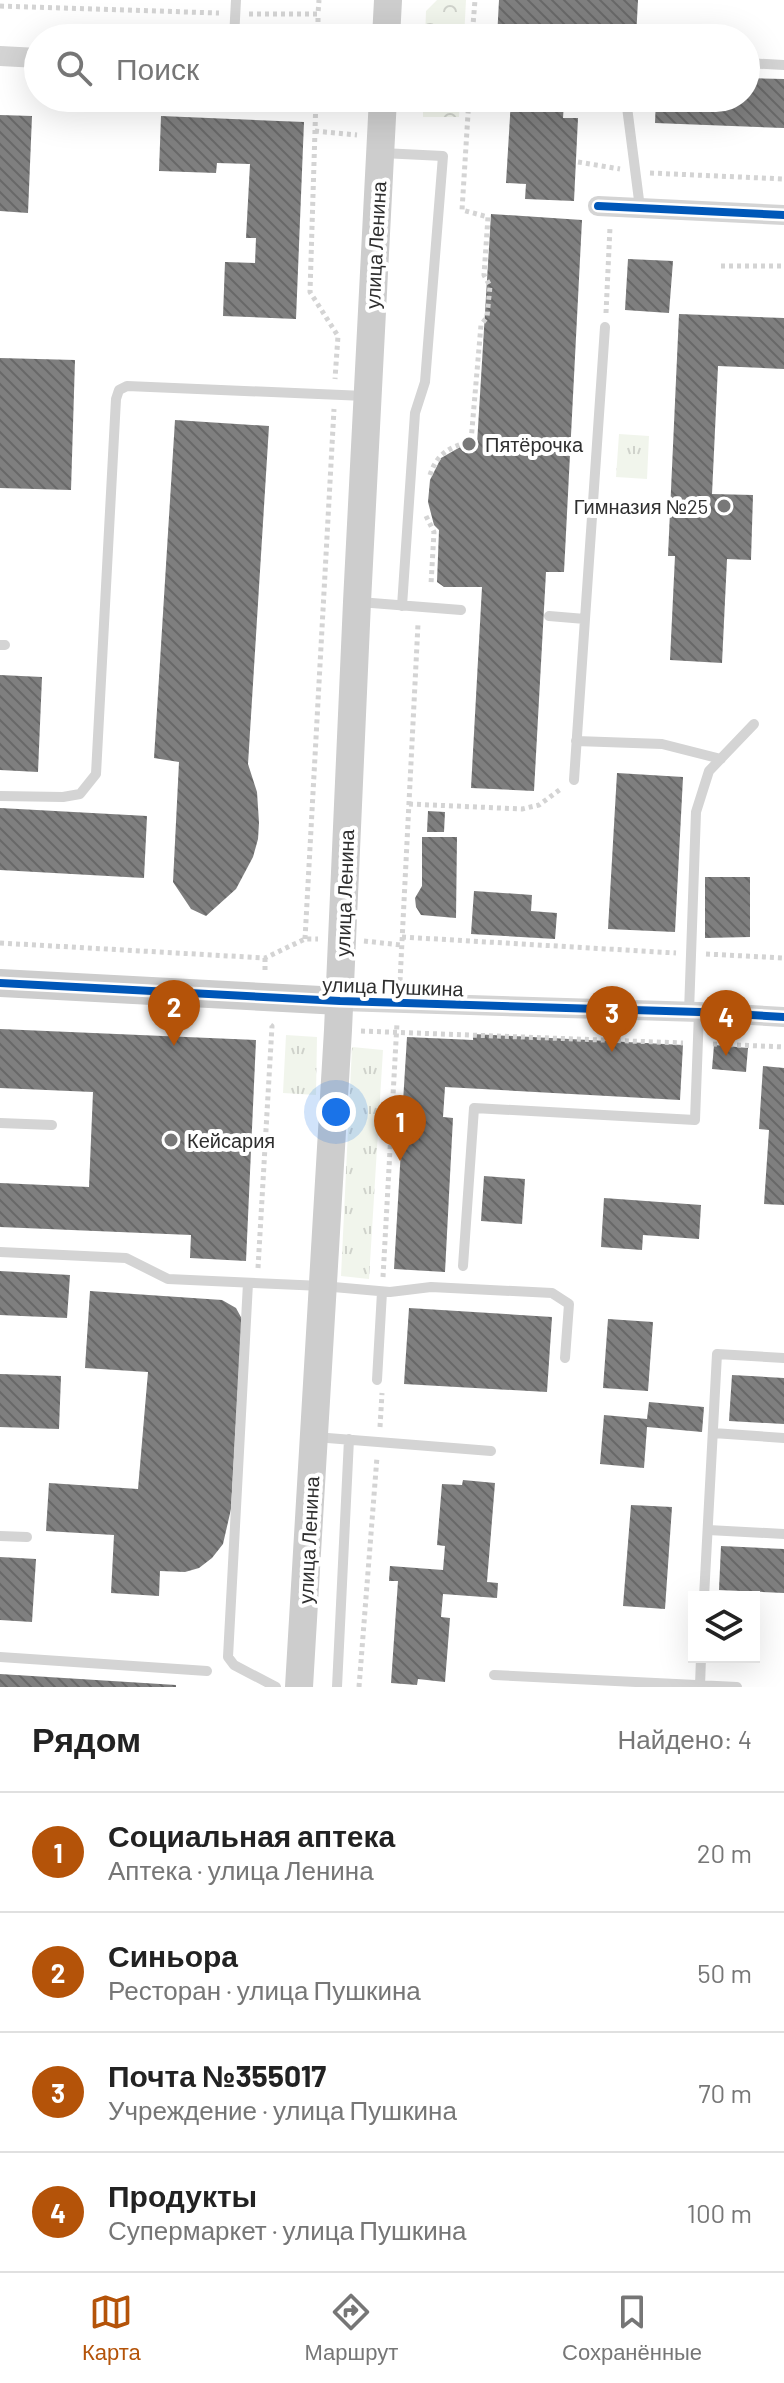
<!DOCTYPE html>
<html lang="ru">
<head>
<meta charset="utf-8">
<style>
  body { margin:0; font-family:Barlow,sans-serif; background:#f6f6f6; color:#222 }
  .controls { position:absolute; right:24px; bottom:24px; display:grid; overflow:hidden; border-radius:0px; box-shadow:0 8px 32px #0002 }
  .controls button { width:72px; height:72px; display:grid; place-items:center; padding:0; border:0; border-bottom:2px solid #e0e0e0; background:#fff; color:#222; font:40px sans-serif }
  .you { position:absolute; left:336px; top:1112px; width:28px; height:28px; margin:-20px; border:6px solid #fff; border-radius:50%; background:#1a73e8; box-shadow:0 0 0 12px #1a73e833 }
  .badge { display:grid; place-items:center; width:52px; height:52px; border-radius:50%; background:#b45309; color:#fff; font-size:26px; font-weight:700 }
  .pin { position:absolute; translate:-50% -66px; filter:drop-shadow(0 2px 4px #0008) }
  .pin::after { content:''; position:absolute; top:42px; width:28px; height:24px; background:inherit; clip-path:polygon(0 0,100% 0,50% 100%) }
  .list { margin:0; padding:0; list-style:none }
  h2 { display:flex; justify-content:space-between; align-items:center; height:104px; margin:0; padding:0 32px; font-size:34px }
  h2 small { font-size:26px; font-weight:400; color:#767676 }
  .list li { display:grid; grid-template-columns:52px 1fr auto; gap:24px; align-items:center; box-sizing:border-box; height:120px; padding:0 32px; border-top:2px solid #e0e0e0 }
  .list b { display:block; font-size:30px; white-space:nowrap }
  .list p { margin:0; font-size:26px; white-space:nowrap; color:#767676 }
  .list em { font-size:26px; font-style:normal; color:#767676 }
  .icon { flex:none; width:44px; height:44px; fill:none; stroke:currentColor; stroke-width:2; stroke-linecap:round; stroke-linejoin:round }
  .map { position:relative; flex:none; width:784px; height:1687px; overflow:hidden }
  .search { position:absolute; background:#fff; box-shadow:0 8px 32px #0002; left:24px; right:24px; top:24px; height:88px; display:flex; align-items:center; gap:20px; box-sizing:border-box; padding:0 28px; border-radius:44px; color:#767676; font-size:30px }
  .sheet { height:584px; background:#fff }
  nav { display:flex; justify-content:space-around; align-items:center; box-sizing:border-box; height:112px; border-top:2px solid #e0e0e0; background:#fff; font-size:22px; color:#767676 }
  nav a { display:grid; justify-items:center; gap:4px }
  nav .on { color:#b45309 }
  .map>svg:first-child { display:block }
</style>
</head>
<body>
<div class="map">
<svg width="784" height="1687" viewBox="0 0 784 1687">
  <defs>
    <pattern id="grass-tufts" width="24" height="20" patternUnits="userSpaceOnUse" patternTransform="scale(2)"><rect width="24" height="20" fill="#f1f5ec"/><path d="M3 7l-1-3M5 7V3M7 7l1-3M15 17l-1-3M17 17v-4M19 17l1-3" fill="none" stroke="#cfd2cb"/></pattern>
    <pattern id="forest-crowns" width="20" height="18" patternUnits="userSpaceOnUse" patternTransform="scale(2)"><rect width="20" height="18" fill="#f1f5ec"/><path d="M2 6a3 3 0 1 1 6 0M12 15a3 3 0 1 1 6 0" fill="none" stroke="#cfd2cb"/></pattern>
    <pattern id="building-back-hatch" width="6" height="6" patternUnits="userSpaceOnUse" patternTransform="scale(2)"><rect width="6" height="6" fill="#7f7f7f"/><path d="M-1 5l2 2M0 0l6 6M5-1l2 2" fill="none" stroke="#686868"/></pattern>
  </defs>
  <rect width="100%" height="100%" fill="#fff"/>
  <path fill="url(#grass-tufts)" d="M619 434 649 436 647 479 616 477Z
    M286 1035 317 1037 316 1095 283 1093Z
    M352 1047 383 1050 369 1279 341 1276Z"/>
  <path fill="url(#forest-crowns)" d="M437 0H466L464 38H425L426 11Z
    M423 98H460L459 117H423Z"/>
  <path fill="url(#building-back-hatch)" d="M499 0H638L636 38H497Z
    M746 78 784 79V128L655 123 656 98H746Z
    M518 98H554L553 102 564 103 563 118H578L574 201 525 199 526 184 506 183 511 100H518Z
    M0 115 32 116 28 213 0 211Z
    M161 116 304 122 296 319 223 316 225 262 255 263 256 238H246L250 164 217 163 216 173 159 171Z
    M491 214 582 220 564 572H546L534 791 471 788 482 587H444L437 582 439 530 434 525 428 502 430 480 441 458 462 446 477 444Z
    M628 259 673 261 669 313 625 310Z
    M679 314 784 318V369L718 366 712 494 753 495 751 560 727 559 722 663 670 660 675 556H668Z
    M0 358 75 360 71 490 0 488Z
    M175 420 269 426 248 764 257 792 259 823 258 839 253 857 236 889 206 916 191 909 173 882 179 762 154 758Z
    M0 675 42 677 38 772 0 770Z
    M617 773 683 777 675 932 608 929Z
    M0 808 147 816 144 878 0 870Z
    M428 811 445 812 444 832H427Z
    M422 837H457L456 918 421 915 416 907 415 898 422 886Z
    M705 877H750V937L705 938Z
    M474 891 532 895 531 911 557 913 555 939 471 934Z
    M0 1029 256 1040 246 1261 190 1258 191 1235 0 1227V1183L89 1187 93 1092 0 1088Z
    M473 1034 683 1045 680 1100 445 1087 443 1117 453 1118 445 1272 394 1269 403 1115 415 1116 416 1102H403L407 1037 473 1040Z
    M714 1045 748 1048 746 1072 712 1069Z
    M763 1066 784 1068V1205L764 1204 769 1130 759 1129Z
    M484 1176 525 1179 522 1224 481 1221Z
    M604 1198 701 1205 699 1239 643 1235 642 1250 601 1247Z
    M0 1271 70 1275 67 1318 0 1315Z
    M90 1291 222 1300 236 1308 242 1319 231 1509 223 1544 212 1558 199 1568 185 1572 160 1571 159 1596 111 1593 114 1535 46 1531 49 1483 138 1489 148 1372 85 1368Z
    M409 1308 552 1317 547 1392 404 1384Z
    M608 1319 653 1322 648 1391 603 1388Z
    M0 1374 61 1376 59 1429 0 1427Z
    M732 1375 784 1378V1424L729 1421Z
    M649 1402 704 1407 702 1432 647 1427 644 1468 600 1464 604 1415 647 1419Z
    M463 1480 495 1483 487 1582 498 1583 497 1598 443 1594 441 1617 450 1618 445 1682 418 1679 417 1685 391 1683 398 1581H389L390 1566 443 1570 445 1546 437 1545 442 1484 462 1485Z
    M631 1505 672 1507 665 1609 623 1606Z
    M721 1546 784 1549V1593L719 1590Z
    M0 1557 36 1559 32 1622 0 1620Z
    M0 1674 176 1685V1687H0Z"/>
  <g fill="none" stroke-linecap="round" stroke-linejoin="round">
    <path stroke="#d4d4d4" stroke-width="5" stroke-dasharray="4 4" stroke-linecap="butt" d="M0 6 219 13
      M249 14H318L319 0
      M318 38V14
      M472 38 475 0
      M316 98 310 292 338 336 335 379
      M315 131 357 135
      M578 162 620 169
      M650 173 784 179
      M721 266H784
      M606 313 610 227
      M430 475C437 453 450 447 471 441L481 325 487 317 490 286 484 275 488 217 462 210 469 98
      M426 516 434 532 431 584
      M409 804 522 809 539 805 562 788
      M402 937 676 953
      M305 939 334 409
      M364 941 401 945
      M0 943 265 958 305 939H318
      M706 954 784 958
      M265 958V973
      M400 981 418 624
      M361 1031 683 1043
      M713 1044 784 1047
      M258 1268 272 1026 269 1024
      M383 1277 397 1023
      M380 1427 382 1393
      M359 1687 377 1457"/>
    <path stroke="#d4d4d4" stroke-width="10" d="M234 38 236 0
      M746 63 784 65
      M627 107 640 208
      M382 153 443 156 425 382 415 413 402 606
      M359 602 461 610
      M549 616 585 619 605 327
      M0 645H5
      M576 741 662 744 721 759
      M574 780 585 619
      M0 796 63 797 80 794 96 774 116 399 119 390 127 386 365 396
      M689 1012 696 812 709 771 754 724
      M0 1123 52 1125
      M0 1252 126 1258 168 1279 322 1286 390 1292 431 1287 552 1293 569 1304 565 1358
      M463 1266 474 1108 695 1120 699 1012
      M248 1283 228 1657 234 1665 276 1687
      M377 1380 382 1292
      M713 1433 784 1438
      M315 1437 491 1451
      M708 1530 784 1534
      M0 1536 27 1537
      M704 1597 717 1354 784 1358
      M0 1657 207 1671
      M494 1675 737 1687
      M337 1687 349 1439
      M700 1687 701 1657"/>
    <path stroke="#d4d4d4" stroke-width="20" d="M0 56 38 58
      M598 206 784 215
      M340 1001 699 1012 784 1017"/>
    <path stroke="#cdcdcd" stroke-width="28" d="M386 38 388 0
      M0 983 340 1001
      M299 1687 338 1030 357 602 383 98"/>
    <g stroke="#fff" stroke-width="13">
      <path id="cycleway" d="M598 206 784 215
        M0 983 340 1001 699 1012 784 1017"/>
    </g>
    <use href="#cycleway" stroke="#0057b8" stroke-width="8"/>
  </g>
  <g fill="#787878" stroke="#fff" stroke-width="3">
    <circle cx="469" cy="444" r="8"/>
    <circle cx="724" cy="506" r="8"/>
    <circle cx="171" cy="1140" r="8"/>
  </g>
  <g text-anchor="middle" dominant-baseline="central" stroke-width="8" stroke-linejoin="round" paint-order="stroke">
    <g font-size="20" fill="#2f2f2f" stroke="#fff">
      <text transform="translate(375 245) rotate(-87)">улица Ленина</text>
      <text transform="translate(344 893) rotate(-88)">улица Ленина</text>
      <text transform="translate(393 986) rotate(2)">улица Пушкина</text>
      <text transform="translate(308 1540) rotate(-87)">улица Ленина</text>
    </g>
    <g font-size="20" fill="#2f2f2f" stroke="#fff" text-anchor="start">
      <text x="485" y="444">Пятёрочка</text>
      <text x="708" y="506" text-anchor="end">Гимназия №25</text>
      <text x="187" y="1140">Кейсария</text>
    </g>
  </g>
</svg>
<div class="controls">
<button><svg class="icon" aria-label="layers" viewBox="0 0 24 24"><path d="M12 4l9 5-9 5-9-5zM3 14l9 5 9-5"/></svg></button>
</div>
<div class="you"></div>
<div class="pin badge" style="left:400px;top:1161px">1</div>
<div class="pin badge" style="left:174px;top:1046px">2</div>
<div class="pin badge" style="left:612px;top:1052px">3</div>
<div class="pin badge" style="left:726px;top:1056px">4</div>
<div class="search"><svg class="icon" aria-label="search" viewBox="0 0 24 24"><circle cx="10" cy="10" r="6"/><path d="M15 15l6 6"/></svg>Поиск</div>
</div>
<section class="sheet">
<h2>Рядом<small>Найдено: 4</small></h2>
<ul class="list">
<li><span class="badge">1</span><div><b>Социальная аптека</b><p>Аптека · улица Ленина</p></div><em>20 m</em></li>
<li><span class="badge">2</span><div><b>Синьора</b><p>Ресторан · улица Пушкина</p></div><em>50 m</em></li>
<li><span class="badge">3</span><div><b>Почта №355017</b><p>Учреждение · улица Пушкина</p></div><em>70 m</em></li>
<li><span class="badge">4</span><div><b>Продукты</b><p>Супермаркет · улица Пушкина</p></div><em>100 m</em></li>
</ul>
</section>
<nav>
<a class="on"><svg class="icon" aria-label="map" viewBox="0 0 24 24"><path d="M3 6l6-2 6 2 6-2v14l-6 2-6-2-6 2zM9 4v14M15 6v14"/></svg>Карта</a>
<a><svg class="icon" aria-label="directions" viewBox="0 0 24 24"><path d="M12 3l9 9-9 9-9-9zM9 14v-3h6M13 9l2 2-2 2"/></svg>Маршрут</a>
<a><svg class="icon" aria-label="saved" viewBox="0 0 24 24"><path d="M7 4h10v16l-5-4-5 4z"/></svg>Сохранённые</a>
</nav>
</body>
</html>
